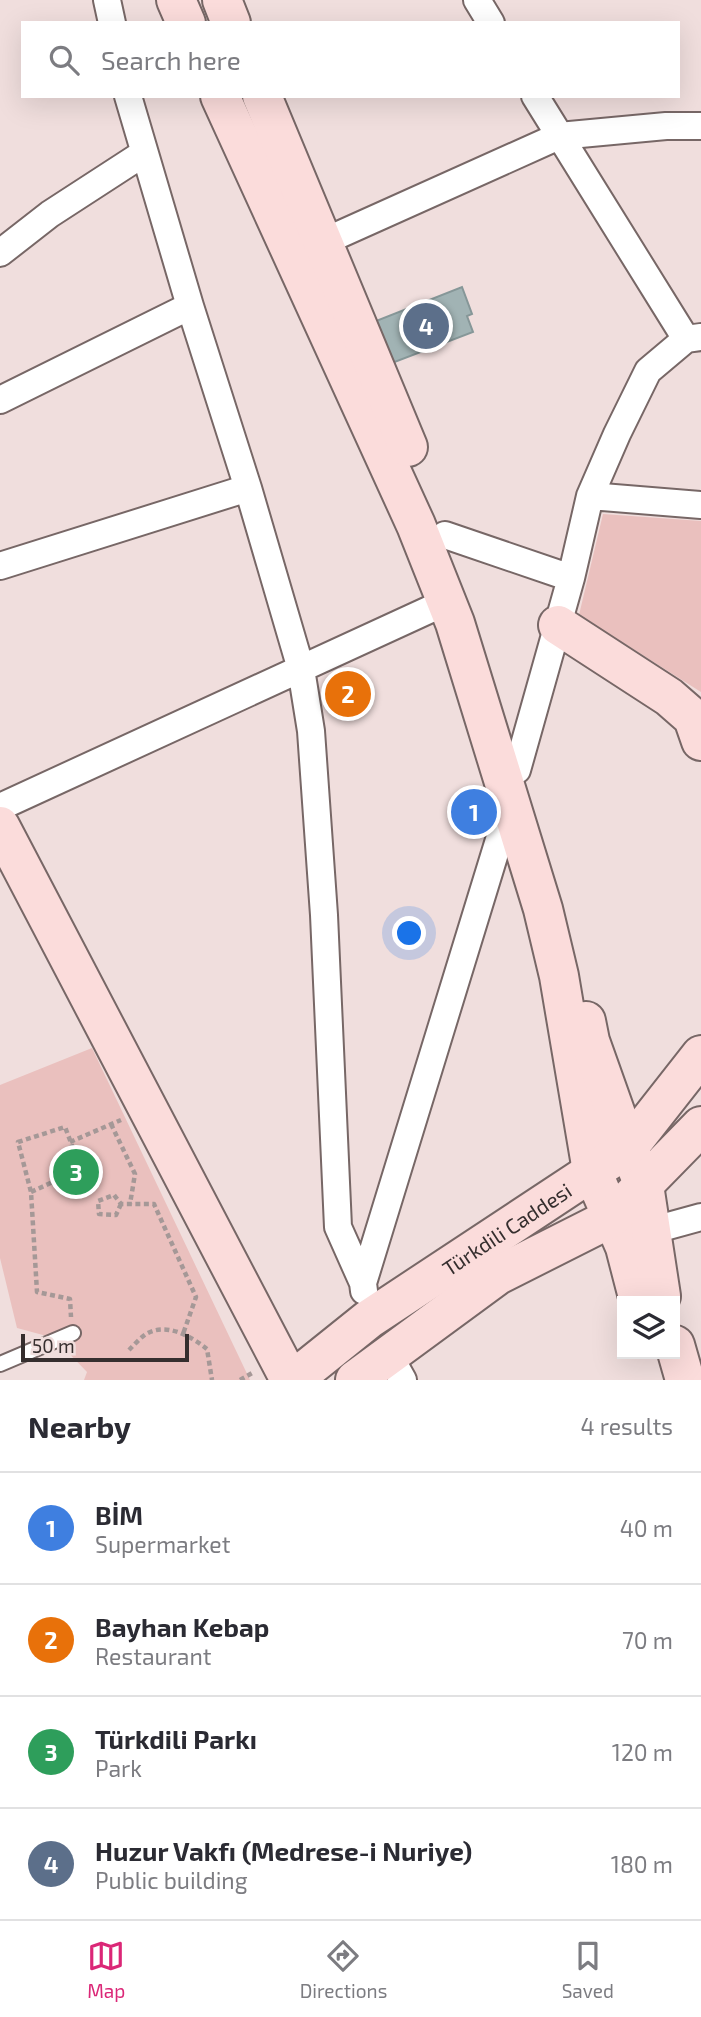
<!DOCTYPE html>
<html lang="en">
<head>
<meta charset="utf-8">
<style>
  body { margin:0; font-family:"Exo 2",sans-serif; background:#f7f7f7; color:#2b2b33 }
  .controls { position:absolute; right:21px; bottom:21px; display:grid; overflow:hidden; border-radius:0px; box-shadow:0 7px 28px #0002 }
  .controls button { width:63px; height:63px; display:grid; place-items:center; padding:0; border:0; border-bottom:2px solid #e1e1e2; background:#fff; color:#2b2b33; font:35px sans-serif }
  .scale { position:absolute; left:21px; bottom:18px; width:168px; box-sizing:border-box; padding-left:7px; border:4px solid #352e2e; border-top:0; font-size:19px; line-height:24px; white-space:nowrap; color:#352e2e; -webkit-text-stroke:5px #f0dedd; paint-order:stroke }
  .you { position:absolute; left:410px; top:934px; width:24px; height:24px; margin:-18px; border:5px solid #fff; border-radius:50%; background:#1a73e8; box-shadow:0 0 0 10px #1a73e833 }
  .badge { display:grid; place-items:center; width:46px; height:46px; border-radius:50%; background:#db2777; color:#fff; font-size:23px; font-weight:700 }
  .pin { position:absolute; translate:-50% -50%; border:4px solid #fff; box-shadow:0 2px 7px #0006 }
  .list { margin:0; padding:0; list-style:none }
  h2 { display:flex; justify-content:space-between; align-items:center; height:91px; margin:0; padding:0 28px; font-size:30px }
  h2 small { font-size:23px; font-weight:400; color:#7c7c81 }
  .list li { display:grid; grid-template-columns:46px 1fr auto; gap:21px; align-items:center; box-sizing:border-box; height:112px; padding:0 28px; border-top:2px solid #e1e1e2 }
  .list b { display:block; font-size:26px; white-space:nowrap }
  .list p { margin:0; font-size:23px; white-space:nowrap; color:#7c7c81 }
  .list em { font-size:23px; font-style:normal; color:#7c7c81 }
  .icon { flex:none; width:38px; height:38px; fill:none; stroke:currentColor; stroke-width:2; stroke-linecap:round; stroke-linejoin:round }
  .map { position:relative; flex:none; width:701px; height:1380px; overflow:hidden }
  .search { position:absolute; background:#fff; box-shadow:0 7px 28px #0002; left:21px; right:21px; top:21px; height:77px; display:flex; align-items:center; gap:18px; box-sizing:border-box; padding:0 24px; border-radius:0px; color:#7c7c81; font-size:26px }
  .sheet { height:539px; background:#fff }
  nav { display:flex; justify-content:space-around; align-items:center; box-sizing:border-box; height:98px; border-top:2px solid #e1e1e2; background:#fff; font-size:19px; color:#7c7c81 }
  nav a { display:grid; justify-items:center; gap:4px }
  nav .on { color:#db2777 }
  .map>svg:first-child { display:block }
</style>
</head>
<body>
<div class="map">
<svg width="701" height="1380" viewBox="0 0 701 1380">
  <rect width="100%" height="100%" fill="#f0dedd"/>
  <path fill="#eac0be" d="M603 514 701 521V692L579 615Z
    M92 1048 250 1380H84L87 1372 54 1338 17 1328 0 1258V1085Z"/>
  <path fill="#a1b3b4" stroke="#869798" stroke-width="2" d="M462 287 472 314 467 316 473 332 392 363 376 321Z"/>
  <g fill="none" stroke-linecap="round" stroke-linejoin="round">
    <g stroke="#776766" stroke-width="18">
      <path id="lane" d="M0 1364 73 1333"/>
    </g>
    <g stroke="#776766" stroke-width="30">
      <path id="street" d="M107 0 112 23
        M477 0 491 23
        M128 96 190 306 248 488 301 669 311 731 324 915 338 1227 363 1283
        M535 96 686 339
        M323 242 559 136 666 126H701
        M0 253 50 214 144 153
        M0 400 190 306
        M590 496 701 505
        M445 535 571 578
        M0 566 248 488
        M517 770 571 578 590 496 617 434 648 371 686 339 701 337
        M0 807 446 602
        M650 1231 701 1217
        M364 1291 363 1283 510 804
        M389 1355 403 1380"/>
    </g>
    <g stroke="#776766" stroke-width="42">
      <g id="secondary">
        <path d="M176 0 186 23"/>
        <path d="M222 0 231 23"/>
        <path d="M220 96 416 525 455 623 543 909 559 976 592 1171 625 1247 639 1301"/>
        <path d="M262 96 408 447"/>
        <path d="M558 625 669 697 693 718 701 741"/>
        <path d="M0 826 290 1380"/>
        <path d="M586 1021 590 1041 628 1148 644 1185 661 1296"/>
        <path d="M675 1345 685 1380"/>
        <path id="s1" d="M293 1380 369 1319 628 1148 701 1055"/>
        <path d="M355 1380 498 1275 611 1218 701 1126"/>
      </g>
    </g>
    <path stroke="#a59897" stroke-width="4.5" stroke-dasharray="5 3.5" stroke-linecap="butt" d="M111 1124 135 1174 130 1204
      M70 1142 121 1120
      M31 1192 81 1169 65 1127 18 1142 31 1192 37 1292 70 1299 71 1317
      M121 1204 116 1215 99 1214 98 1201 114 1195 121 1204H154L196 1297 183 1334
      M129 1350C134 1345 140 1338 146 1334 166 1322 191 1336 207 1349L212 1380
      M240 1380 254 1372"/>
    <use href="#lane" stroke="#fff" stroke-width="14"/>
    <use href="#street" stroke="#fff" stroke-width="26"/>
    <use href="#secondary" stroke="#fbdcdb" stroke-width="38"/>
  </g>
  <g text-anchor="middle" dominant-baseline="central" stroke-width="5" stroke-linejoin="round" paint-order="stroke">
    <g font-size="21" fill="#352e2e" stroke="#f0dedd">
      <text stroke="none"><textPath href="#s1" startOffset="262">Türkdili Caddesi</textPath></text>
    </g>
  </g>
</svg>
<div class="controls">
<button><svg class="icon" aria-label="layers" viewBox="0 0 24 24"><path d="M12 4l9 5-9 5-9-5zM3 14l9 5 9-5"/></svg></button>
</div>
<div class="scale">50 m</div>
<div class="you"></div>
<div class="pin badge" style="left:474px;top:812px;background:#3f7fe0">1</div>
<div class="pin badge" style="left:348px;top:694px;background:#e8710a">2</div>
<div class="pin badge" style="left:76px;top:1172px;background:#2e9e5b">3</div>
<div class="pin badge" style="left:426px;top:326px;background:#5c6f8a">4</div>
<div class="search"><svg class="icon" aria-label="search" viewBox="0 0 24 24"><circle cx="10" cy="10" r="6"/><path d="M15 15l6 6"/></svg>Search here</div>
</div>
<section class="sheet">
<h2>Nearby<small>4 results</small></h2>
<ul class="list">
<li><span class="badge" style="background:#3f7fe0">1</span><div><b>BİM</b><p>Supermarket</p></div><em>40 m</em></li>
<li><span class="badge" style="background:#e8710a">2</span><div><b>Bayhan Kebap</b><p>Restaurant</p></div><em>70 m</em></li>
<li><span class="badge" style="background:#2e9e5b">3</span><div><b>Türkdili Parkı</b><p>Park</p></div><em>120 m</em></li>
<li><span class="badge" style="background:#5c6f8a">4</span><div><b>Huzur Vakfı (Medrese-i Nuriye)</b><p>Public building</p></div><em>180 m</em></li>
</ul>
</section>
<nav>
<a class="on"><svg class="icon" aria-label="map" viewBox="0 0 24 24"><path d="M3 6l6-2 6 2 6-2v14l-6 2-6-2-6 2zM9 4v14M15 6v14"/></svg>Map</a>
<a><svg class="icon" aria-label="directions" viewBox="0 0 24 24"><path d="M12 3l9 9-9 9-9-9zM9 14v-3h6M13 9l2 2-2 2"/></svg>Directions</a>
<a><svg class="icon" aria-label="saved" viewBox="0 0 24 24"><path d="M7 4h10v16l-5-4-5 4z"/></svg>Saved</a>
</nav>
</body>
</html>
